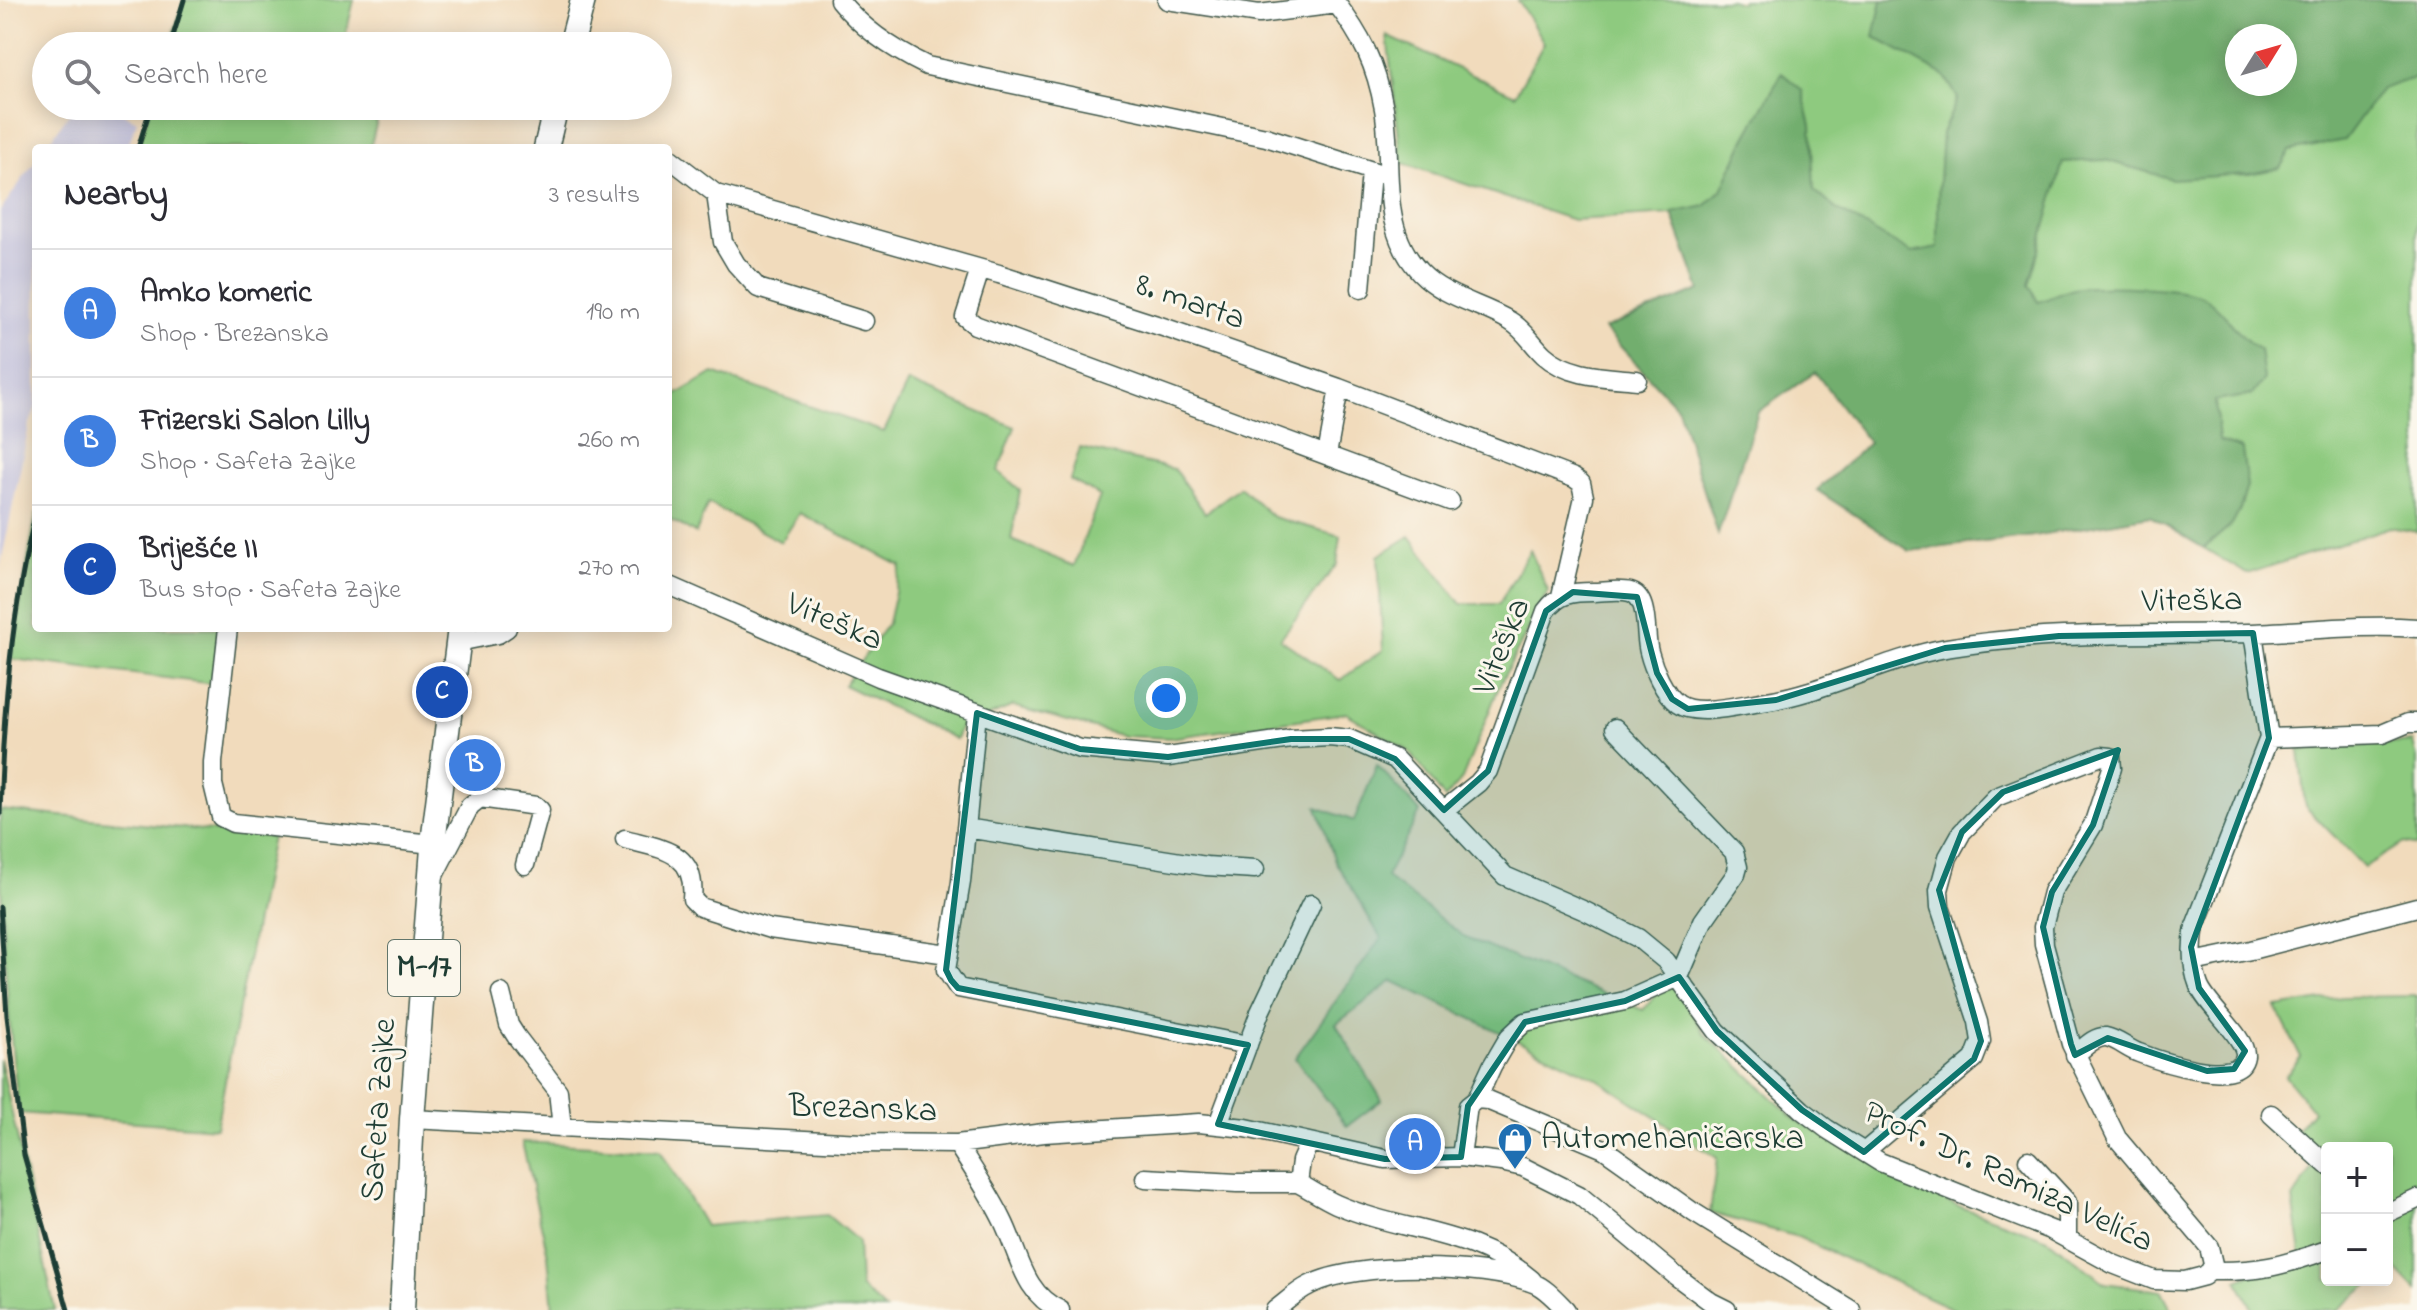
<!DOCTYPE html>
<html lang="en">
<head>
<meta charset="utf-8">
<style>
  body { margin:0; font-family:"Indie Flower",sans-serif; background:#f2f2f3; color:#2b2b33 }
  .controls { position:absolute; right:24px; bottom:24px; display:grid; overflow:hidden; border-radius:8px; box-shadow:0 4px 20px #0003 }
  .controls button { width:72px; height:72px; display:grid; place-items:center; padding:0; border:0; border-bottom:2px solid #e1e1e2; background:#fff; color:#2b2b33; font:40px sans-serif }
  .compass { position:absolute; left:2225px; top:24px; width:72px; height:72px; border-radius:50%; background:#fff; box-shadow:0 4px 20px #0003; rotate:53deg }
  .you { position:absolute; left:1166px; top:698px; width:28px; height:28px; margin:-20px; border:6px solid #fff; border-radius:50%; background:#1a73e8; box-shadow:0 0 0 12px #1a73e833 }
  .badge { display:grid; place-items:center; width:52px; height:52px; border-radius:50%; background:#0b8043; color:#fff; font-size:26px; font-weight:700 }
  .pin { position:absolute; translate:-50% -50%; border:4px solid #fff; box-shadow:0 2px 8px #0006 }
  .list { margin:0; padding:0; list-style:none }
  h2 { display:flex; justify-content:space-between; align-items:center; height:104px; margin:0; padding:0 32px; font-size:34px }
  h2 small { font-size:26px; font-weight:400; color:#7c7c81 }
  .list li { display:grid; grid-template-columns:52px 1fr auto; gap:24px; align-items:center; box-sizing:border-box; height:128px; padding:0 32px; border-top:2px solid #e1e1e2 }
  .list b { display:block; font-size:30px; white-space:nowrap }
  .list p { margin:0; font-size:26px; white-space:nowrap; color:#7c7c81 }
  .list em { font-size:26px; font-style:normal; color:#7c7c81 }
  .icon { flex:none; width:44px; height:44px; fill:none; stroke:currentColor; stroke-width:2; stroke-linecap:round; stroke-linejoin:round }
  .map { position:relative; flex:none; width:2417px; height:1310px; overflow:hidden }
  .search { position:absolute; background:#fff; box-shadow:0 4px 20px #0003; left:32px; top:32px; width:640px; height:88px; display:flex; align-items:center; gap:20px; box-sizing:border-box; padding:0 28px; border-radius:44px; color:#7c7c81; font-size:30px }
  .panel { position:absolute; background:#fff; box-shadow:0 4px 20px #0003; left:32px; top:144px; width:640px; height:488px; border-radius:8px }
  .map>svg:first-child { display:block }
</style>
</head>
<body>
<div class="map">
<svg width="2417" height="1310" viewBox="0 0 2417 1310">
  <rect width="100%" height="100%" fill="#fbf7ec"/>
  <filter id="ink" filterUnits="userSpaceOnUse"><feTurbulence type="fractalNoise" baseFrequency=".0125" numOctaves="2"/><feDisplacementMap in="SourceGraphic" scale="16" xChannelSelector="R" yChannelSelector="G"/><feConvolveMatrix kernelMatrix="1 2 1 2 8 2 1 2 1" color-interpolation-filters="sRGB"/></filter>
  <filter id="wash" filterUnits="userSpaceOnUse"><feTurbulence type="fractalNoise" baseFrequency=".006" numOctaves="4" result="noise"/><feDisplacementMap in="SourceGraphic" scale="32" xChannelSelector="R" yChannelSelector="G"/><feGaussianBlur stdDeviation="1.8" result="paint"/><feColorMatrix in="noise" values="0 0 0 0 0 0 0 0 0 0 0 0 0 0 0 0 0 1.4 0 .05"/><feComposite in="paint" operator="in"/></filter>
  <g filter="url(#wash)">
    <rect width="100%" height="100%" fill="#f1dbbc"/>
    <path fill="#c2c1dc" d="M74 106H109L137 121 127 148H45Z
      M36 160V407L29 426 0 568V211Z"/>
    <path fill="#8eca7f" stroke="#56845a" stroke-width="2" fill-rule="evenodd" d="M184 0H354L343 46H170Z
      M1518 0H1730L1740 3 1742 0H2417V532L2390 527 2247 574 2150 516 2033 536 1910 551 1817 490 1869 443 1815 372 1758 412 1718 534 1678 408 1604 329 1700 290 1672 214 1573 220 1402 163 1387 36 1515 95 1544 43ZM2237 36H2285V84H2237Z
      M151 106H329V111L377 121 370 148H138Z
      M713 373 884 432 908 382 1015 427 998 471 1020 490 1011 540 1074 566 1100 496 1070 480 1080 448 1174 469 1205 513 1240 487 1273 517 1341 536 1337 564 1280 639 1340 680 1383 650 1378 556 1410 536 1461 604H1499L1530 550 1548 591 1501 682 1462 779 1445 799 1410 752 1346 713 1170 738 1123 736 1013 706 960 728 956 739 844 685 888 623 901 566 800 513 781 542 708 503 696 533 668 519V400Z
      M36 513V628H223L214 684 11 659Z
      M2413 742 2417 759V846L2404 843 2364 867 2305 806 2299 750Z
      M1377 765 1420 812 1386 877 1466 938 1643 1010 1670 979 1705 1034 1796 1120 1950 1203 2048 1239 2105 1283 2162 1291 2172 1310H1955L1798 1237 1710 1213 1717 1158 1596 1078 1393 981 1336 1024 1382 1100 1347 1126 1295 1058 1381 938 1335 861 1317 807 1354 821Z
      M0 810 272 837 216 1128 19 1113C7 1012 0 911 0 810Z
      M2417 996V1291L2393 1266 2387 1270V1148H2327V1280H2375L2338 1310H2253L2237 1280 2301 1254 2293 1199 2316 1163 2297 1130 2313 1111 2285 1076 2301 1057 2276 1007 2342 997Z
      M0 1059 55 1310H0Z
      M522 1142 660 1150 705 1226 827 1215 858 1241 860 1287 885 1310H553L548 1255Z"/>
    <path fill="#72ae6e" stroke="#487651" stroke-width="2" fill-rule="evenodd" d="M1882 0H2417V77L2381 89 2344 140 2290 151 2280 168 2249 174 2172 179 2105 160 2063 162 2029 285 2038 302C2051 298 2065 290 2079 288 2101 285 2191 286 2207 299 2228 314 2238 338 2260 350L2264 379 2252 395 2215 401 2219 441 2242 449 2247 486 2240 509 2232 524 2204 548 2150 516 2033 536 1910 551 1817 490 1869 443 1815 372 1758 412 1718 534 1678 408 1604 329 1700 290 1672 213 1705 206 1722 190 1745 139 1782 73 1802 90 1811 125 1814 190 1836 209 1912 253 1938 248V198L1942 133 1958 98 1944 75 1874 37ZM2237 36H2285V84H2237Z"/>
  </g>
  <g filter="url(#ink)">
    <g fill="none" stroke-linecap="round" stroke-linejoin="round">
      <g stroke="#3e5548" stroke-width="21">
        <path id="minor" d="M839 0C863 30 894 50 927 66L1266 137 1388 176
          M1167 0 1259 14 1337 4
          M1334 0C1362 37 1376 64 1384 109 1394 165 1377 227 1420 272 1445 298 1480 303 1510 321 1525 330 1532 344 1544 355 1568 377 1607 377 1637 380
          M668 157 716 194 999 274 1163 327 1339 388 1574 478 1581 483 1584 497 1561 596
          M716 194 723 242 736 264 758 288 864 321
          M980 270 965 317 975 325 1450 501
          M1361 289 1371 172
          M1327 455 1339 388
          M668 585 878 677 1080 749 1168 757 1291 739 1329 737 1349 739 1395 759 1505 876 1585 911 1638 938 1666 961 1717 1031 1802 1110 1827 1129 1880 1162 2051 1230 2113 1264 2154 1280 2185 1281 2204 1276 2210 1271 2213 1264 2209 1247 2117 1138 2071 1044 2044 944 2043 927 2052 892 2093 825 2112 768 2111 757 2101 756 1996 797 1962 832 1948 857 1939 890 1940 907 1978 1022 1981 1041 1974 1059 1864 1152
          M228 628 213 762V784L221 817 233 823 433 844
          M458 642 498 634 507 628
          M977 713 961 882 946 970 958 988 1248 1045
          M2269 738 2382 734 2408 723H2417
          M1444 810 1478 783 1488 771 1546 611C1559 593 1573 592 1593 592 1604 592 1619 589 1630 592 1650 597 1644 636 1649 652 1653 668 1664 694 1678 704 1696 717 1740 705 1761 702 1822 694 1884 659 1946 648 2046 631 2148 635 2248 633 2305 631 2360 624 2417 628
          M966 828 1206 866 1255 869
          M625 839C661 849 697 851 692 899L700 907 770 929 948 954
          M433 877 470 806 480 798 536 806 540 810 525 865
          M2193 962 2251 950 2417 907
          M501 993 509 1025 516 1036 558 1091 562 1128
          M2075 1055C2084 1048 2094 1036 2106 1037 2117 1039 2128 1049 2139 1053 2157 1060 2240 1089 2245 1056 2247 1038 2206 1005 2199 986 2191 965 2191 946 2195 926L2269 738 2253 633
          M1477 1099 1492 1066 1509 1037 1525 1022 1625 1001 1679 977 1703 921 1736 874 1738 867 1734 852 1615 728
          M2271 1114 2327 1165
          M412 1119 862 1143 957 1144 1044 1133 1199 1123 1246 1128 1385 1159 1461 1157 1501 1162 1523 1167 1579 1195 1676 1276 1711 1302 1727 1310
          M1218 1124 1260 1012 1311 904
          M1309 1143 1301 1161 1298 1183C1311 1190 1323 1198 1336 1204 1404 1234 1471 1228 1532 1280
          M957 1144C973 1169 989 1193 1002 1219 1019 1252 1023 1294 1060 1310
          M1461 1157 1468 1106 1477 1099 1487 1100 1604 1149 1693 1212 1851 1310
          M2028 1160 2067 1202V1239
          M1145 1178 1237 1183H1298
          M2387 1213 2417 1199
          M2210 1271C2258 1272 2282 1266 2327 1250
          M1275 1310C1286 1302 1297 1291 1310 1285 1357 1261 1483 1264 1533 1283 1545 1287 1557 1301 1566 1310"/>
      </g>
      <g stroke="#3e5548" stroke-width="27">
        <path id="major" d="M571 46 583 0
          M546 148 556 106
          M402 1310 412 1119 434 835 460 628"/>
      </g>
      <use href="#minor" stroke="#fff" stroke-width="18"/>
      <use href="#major" stroke="#fff" stroke-width="24"/>
      <path stroke="#1f3d34" stroke-width="5" d="M170 46 184 0
        M138 148 151 106
        M0 815C3 715 11 611 36 513
        M0 907 7 1016 24 1155 68 1310"/>
    </g>
  </g>
  <path fill="#0f766e" fill-opacity="0.2" stroke="#0f766e" stroke-width="6" stroke-linejoin="round" d="M1573 592 1637 597 1657 673 1672 699 1688 709 1776 700 1945 648 2059 636 2253 633 2269 738 2191 947 2199 988 2245 1051 2234 1069 2207 1071 2108 1038 2075 1055 2071 1044 2043 927 2052 892 2093 825 2118 750 2003 792 1962 832 1939 890 1981 1041 1974 1059 1864 1152 1802 1110 1717 1031 1679 977 1625 1001 1525 1022 1468 1106 1461 1157 1385 1159 1218 1124 1248 1045 958 988 951 980 946 970 977 713 1080 749 1168 757 1291 739H1349L1395 759 1444 810 1488 771 1546 611Z"/>
  <defs>
    <g id="shop-pin" transform="scale(1.8)"><path d="M0 17L-7.5 6A9.5 9.5 0 1 1 7.5 6Z" fill="#1f6fb2" stroke="#fbf7ec"/><path d="M-5-2.5h2.3a2.7 3.5 0 0 1 5.4 0H5L5.5 6h-11ZM-1.5-2.5h3a1.5 2.3 0 0 0-3 0Z" fill="#fff"/></g>
  </defs>
  <g fill-rule="evenodd">
    <use href="#shop-pin" x="1515" y="1140"/>
  </g>
  <g text-anchor="middle" dominant-baseline="central" stroke-width="6" stroke-linejoin="round" paint-order="stroke">
    <rect fill="#fbf7ec" stroke="#61756b" stroke-width="2" x="388" y="940" width="72" height="56" rx="6"/>
    <g font-size="32" font-weight="bold" fill="#1f3d34">
      <text x="424" y="968">M-17</text>
    </g>
    <g font-size="34" fill="#1f3d34" stroke="#fbf7ec">
      <text transform="translate(1190 303) rotate(19)">8. marta</text>
      <text transform="translate(2192 602) rotate(-1)">Viteška</text>
      <text transform="translate(834 623) rotate(23)">Viteška</text>
      <text transform="translate(1503 647) rotate(-68)">Viteška</text>
      <text transform="translate(380 1110) rotate(-86)">Safeta Zajke</text>
      <text transform="translate(863 1110) rotate(2)">Brezanska</text>
      <text transform="translate(2008 1178) rotate(25)">Prof. Dr. Ramiza Velića</text>
    </g>
    <g font-size="34" fill="#1f3d34" stroke="#fbf7ec" text-anchor="start">
      <text x="1541" y="1140">Automehaničarska</text>
    </g>
  </g>
</svg>
<div class="controls">
<button>+</button>
<button>−</button>
</div>
<svg class="compass" viewBox="-18 -18 36 36"><path d="M0-13l5 13h-10z" fill="#e53935"/><path d="M0 13l5-13h-10z" fill="#7c7c81"/></svg>
<div class="you"></div>
<div class="pin badge" style="left:1415px;top:1144px;background:#3f7fe0">A</div>
<div class="pin badge" style="left:475px;top:765px;background:#3f7fe0">B</div>
<div class="pin badge" style="left:442px;top:692px;background:#1a4fb4">C</div>
<div class="search"><svg class="icon" aria-label="search" viewBox="0 0 24 24"><circle cx="10" cy="10" r="6"/><path d="M15 15l6 6"/></svg>Search here</div>
<section class="panel">
<h2>Nearby<small>3 results</small></h2>
<ul class="list">
<li><span class="badge" style="background:#3f7fe0">A</span><div><b>Amko komeric</b><p>Shop · Brezanska</p></div><em>190 m</em></li>
<li><span class="badge" style="background:#3f7fe0">B</span><div><b>Frizerski Salon Lilly</b><p>Shop · Safeta Zajke</p></div><em>260 m</em></li>
<li><span class="badge" style="background:#1a4fb4">C</span><div><b>Briješće II</b><p>Bus stop · Safeta Zajke</p></div><em>270 m</em></li>
</ul>
</section>
</div>
</body>
</html>
